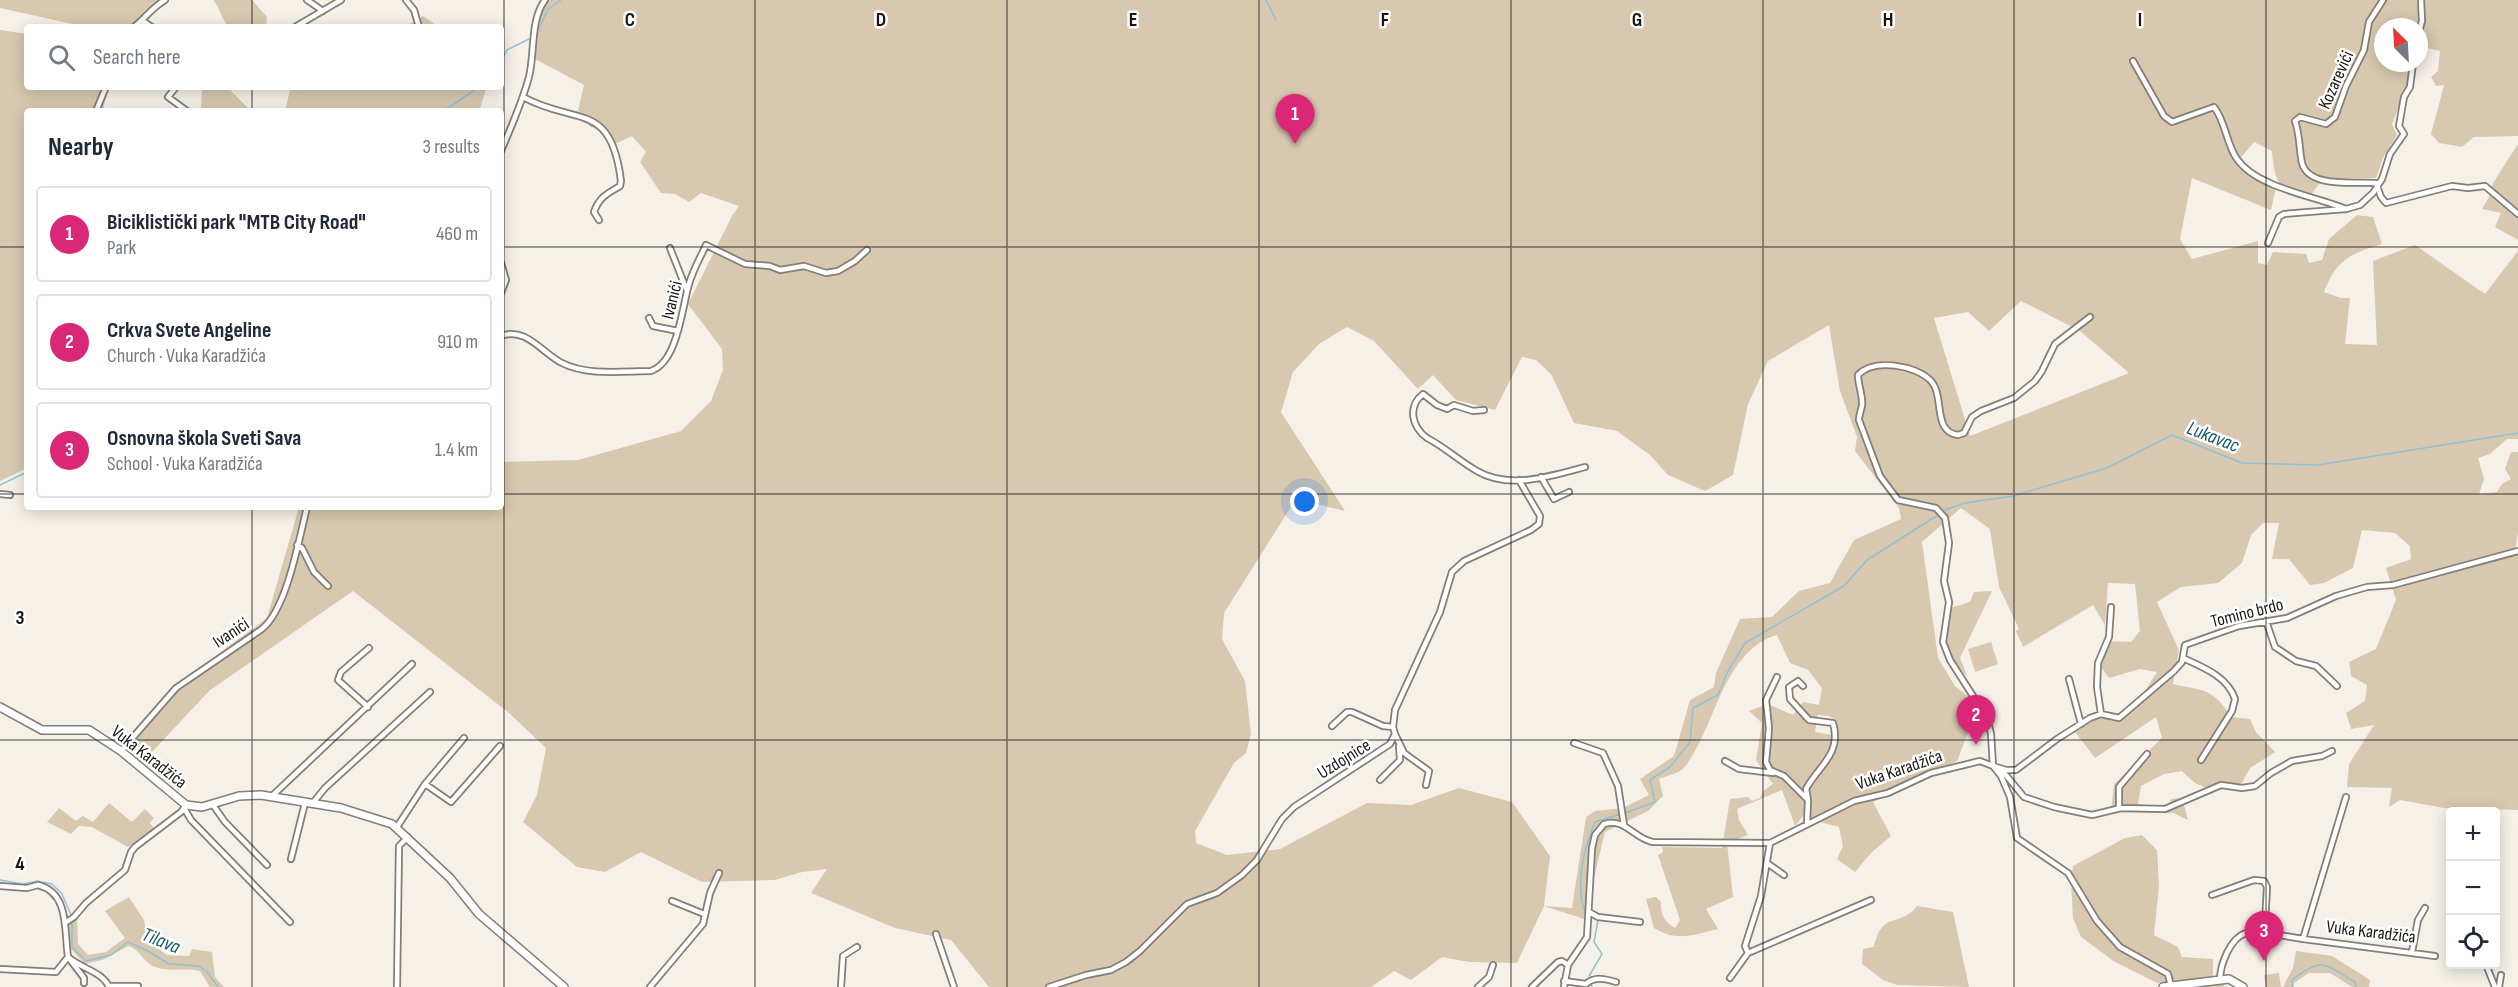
<!DOCTYPE html>
<html lang="en">
<head>
<meta charset="utf-8">
<style>
  body { margin:0; font-family:"Sofia Sans Condensed",sans-serif; background:#f2f2f3; color:#1f2937 }
  .controls { position:absolute; right:18px; bottom:18px; display:grid; overflow:hidden; border-radius:6px; box-shadow:0 3px 15px #0003 }
  .controls button { width:54px; height:54px; display:grid; place-items:center; padding:0; border:0; border-bottom:2px solid #e0e1e3; background:#fff; color:#1f2937; font:30px sans-serif }
  .compass { position:absolute; left:2374px; top:18px; width:54px; height:54px; border-radius:50%; background:#fff; box-shadow:0 3px 15px #0003; rotate:336deg }
  .you { position:absolute; left:1305px; top:502px; width:21px; height:21px; margin:-15px; border:4px solid #fff; border-radius:50%; background:#1a73e8; box-shadow:0 0 0 9px #1a73e833 }
  .badge { display:grid; place-items:center; width:39px; height:39px; border-radius:50%; background:#db2777; color:#fff; font-size:20px; font-weight:700 }
  .pin { position:absolute; translate:-50% -50px; filter:drop-shadow(0 2px 3px #0008) }
  .pin::after { content:''; position:absolute; top:32px; width:21px; height:18px; background:inherit; clip-path:polygon(0 0,100% 0,50% 100%) }
  .list { margin:0; padding:0; list-style:none }
  h2 { display:flex; justify-content:space-between; align-items:center; height:78px; margin:0; padding:0 24px; font-size:26px }
  h2 small { font-size:20px; font-weight:400; color:#747a83 }
  .list li { display:grid; grid-template-columns:39px 1fr auto; gap:18px; align-items:center; box-sizing:border-box; height:96px; margin:0 12px 12px; padding:0 12px; border:2px solid #e0e1e3; border-radius:6px }
  .list b { display:block; font-size:22px; white-space:nowrap }
  .list p { margin:0; font-size:20px; white-space:nowrap; color:#747a83 }
  .list em { font-size:20px; font-style:normal; color:#747a83 }
  .icon { flex:none; width:33px; height:33px; fill:none; stroke:currentColor; stroke-width:2; stroke-linecap:round; stroke-linejoin:round }
  .map { position:relative; flex:none; width:2518px; height:987px; overflow:hidden }
  .search { position:absolute; background:#fff; box-shadow:0 3px 15px #0003; left:24px; top:24px; width:480px; height:66px; display:flex; align-items:center; gap:15px; box-sizing:border-box; padding:0 21px; border-radius:6px; color:#747a83; font-size:22px }
  .panel { position:absolute; background:#fff; box-shadow:0 3px 15px #0003; left:24px; top:108px; width:480px; height:402px; border-radius:6px }
  .map>svg:first-child { display:block }
</style>
</head>
<body>
<div class="map">
<svg width="2518" height="987" viewBox="0 0 2518 987">
  <rect width="100%" height="100%" fill="#f6f1e8"/>
  <path fill="#d8c8af" fill-rule="evenodd" d="M0 0H160L140 27H86L0 8Z
    M214 0H252L267 17 266 27H223L226 24Z
    M546 0H2518V136L2474 137 2462 147 2439 143 2431 134 2444 85 2436 86 2431 77 2438 71 2440 51 2419 46V27H2383V63H2411L2412 72 2392 124 2397 135 2383 158 2376 178 2329 179 2320 183 2310 196C2278 188 2275 185 2272 151L2254 142 2240 159 2248 168 2277 183 2271 210 2192 178 2180 239 2192 259 2258 241V263L2267 265 2273 252 2306 254 2309 263 2322 260 2329 239 2357 215 2373 217 2382 244C2350 254 2337 259 2324 292L2341 298H2350L2345 344 2377 345 2373 261 2415 245 2485 294 2518 251V439H2507L2490 454 2478 458 2484 479 2479 494 2497 492 2502 484 2511 479 2505 469 2511 452H2518V532L2515 551H2518V810L2444 808 2400 800 2389 807 2392 788 2347 787 2349 764 2374 725 2351 729 2346 713 2365 701 2367 685 2351 676 2349 662 2376 649 2396 600 2386 568 2411 559 2410 546 2395 533 2362 530 2353 568 2324 583 2310 585 2289 559H2272L2279 523H2263L2251 535 2242 563 2218 583 2181 587 2157 602 2179 650 2173 684C2204 691 2213 688 2231 717L2250 719 2256 732 2275 752 2250 768 2240 787C2214 791 2201 792 2182 771L2164 774 2141 786 2138 804 2168 807 2171 799 2182 798 2188 820 2173 813 2111 812 2114 784 2162 738 2156 717 2095 758 2075 732 2101 716 2112 721 2142 695 2157 672 2140 669 2109 678 2100 666 2103 641 2131 642 2140 631 2135 584 2108 583 2105 625 2093 605 2023 647 2016 631 2019 629 1999 587 1990 529 1961 508 1922 542 1938 658 1955 686 1995 718 1970 728 1957 761 1873 802 1891 836 1871 853 1855 872 1837 859 1843 846 1839 827 1808 819 1804 815 1795 826 1782 790 1737 809 1739 820 1748 835 1727 843 1733 897 1706 909 1718 929C1694 935 1676 942 1654 928L1646 899 1656 897 1661 902C1660 914 1664 921 1675 928L1680 920 1658 855 1663 852 1662 847 1722 848 1730 799 1748 797 1752 801 1760 798 1763 791 1773 784 1756 760 1762 723 1749 711 1768 704 1793 715 1803 702 1819 705 1822 688 1808 670 1790 663 1777 635C1722 651 1715 730 1684 768 1679 773 1666 776 1659 779L1663 796 1648 811 1605 832 1584 919 1544 906 1517 963 1469 962 1442 957 1411 980 1394 971 1371 987H989L951 940 895 928 811 893 827 869 802 872 775 880 702 882 641 852 605 872 577 867 523 822 537 795 546 748 509 713 353 591 209 691 138 767 117 750 124 740 178 684 267 618 299 507H501V462L578 460 681 431 711 401 723 370 722 349 688 304 732 216 739 206 701 193 689 202 675 194 661 193 640 162 646 152 632 136 611 146 606 133 589 126 591 118 578 111 584 85 535 59C536 38 534 18 546 0ZM2021 301 2080 331 2129 373 1970 436 1934 318 1968 312 1989 331ZM1829 325 1840 391 1857 437 1855 451 1899 508 1901 519 1854 540 1830 583 1799 591 1772 617 1740 619 1716 673 1714 687 1690 700 1674 756 1640 779 1649 795 1623 808 1595 811 1586 817 1572 908 1544 906 1550 856 1512 802 1459 788 1411 805 1367 803 1280 849 1227 855 1196 843 1195 831 1234 763 1246 753 1251 734 1245 681 1222 639 1224 613 1296 499 1345 511 1281 412 1293 372 1319 344 1347 327 1374 341 1418 389 1433 375 1456 400 1495 410 1522 357 1536 360 1551 374 1574 423 1617 431 1650 455 1668 475 1705 491 1733 475 1748 404 1768 361ZM1818 715 1829 716 1835 719 1832 735 1815 732Z
    M423 16 439 27H405Z
    M0 30 27 34V87H108L103 111H27V468L0 481Z
    M202 87H232L231 91 251 111H201Z
    M297 87H487L479 111H285L290 90Z
    M2518 144V240L2495 227 2501 213 2482 209 2489 197 2493 183Z
    M1992 591 1960 658 1967 676C1944 652 1945 639 1950 608L1970 602 1974 592Z
    M1991 642 1998 664 1975 672 1968 649Z
    M109 803 132 822 145 809 154 818 150 823 155 830 128 847 92 827 79 826 71 834 47 822 59 808 76 821 83 816 93 822Z
    M2142 835 2157 850 2159 886 2154 935 2178 947 2182 957 2213 959V977L2226 987H2200V979L2157 983 2115 962 2081 937 2073 918 2071 882 2073 866 2125 838Z
    M129 897 144 920 148 941 167 955 189 956 192 949 212 952 215 977 224 987H210L200 971C185 967 169 973 153 966 143 962 140 949 128 946L105 959 85 964 71 949 69 923 77 918 78 944 88 955 106 952 125 938 105 911Z
    M1917 906 1953 912 1969 987 1897 985 1883 980 1862 964 1863 949 1874 947C1882 910 1900 928 1917 906Z
    M2296 951 2332 956 2370 980 2369 987H2352L2330 973H2309L2294 983V987H2283L2293 968Z
    M2279 973 2281 987H2266L2264 975Z"/>
  <g fill="none" stroke-linecap="round" stroke-linejoin="round">
    <path stroke="#90c2d6" stroke-width="1.5" d="M1266 0 1276 20
      M536 35 548 9 561 0
      M501 61 507 50 529 39
      M443 111 475 90 476 87
      M0 485 27 472
      M1945 510 1965 503 2013 496 2107 468 2172 435 2242 463 2318 465 2518 433
      M1625 813 1655 802 1650 780 1670 767 1690 742 1693 708 1718 695 1727 673 1745 643 1844 586 1867 560 1938 515
      M0 880 23 884 37 881 52 884 62 894 72 917
      M1585 913C1575 884 1584 849 1595 822L1621 814
      M72 922V947L86 961 111 955 128 942 146 950 169 964 199 966 207 972 218 987
      M1589 976 1602 954 1594 942 1598 920 1593 917
      M1591 984 1592 987
      M2292 987V980C2323 956 2324 964 2355 982L2356 987"/>
    <g stroke="#837e76" stroke-width="8">
      <path id="street" d="M307 0 323 11
        M406 0 414 10 419 27
        M2383 0 2369 22 2364 50 2346 86 2335 117 2326 124 2300 117 2295 121C2300 135 2299 149 2302 163 2309 189 2356 181 2376 183L2381 197 2386 203 2452 186 2468 188 2485 186 2518 214
        M143 21 152 27
        M134 27C146 18 150 9 165 0
        M295 27 341 0
        M2419 32 2422 21 2421 0
        M2133 61 2164 116 2172 122 2214 107C2226 122 2226 144 2237 159 2257 188 2315 196 2346 209
        M176 87 168 97 187 111
        M523 97C576 126 611 100 621 181L620 186C607 194 599 197 594 212L599 220
        M96 111 106 87
        M501 151C511 127 522 103 529 77 535 53 530 20 545 0
        M2268 243 2279 217 2284 214 2346 209 2360 205 2373 193 2382 179 2390 154 2404 134 2399 126 2404 97 2410 87 2413 63
        M670 248 687 291
        M501 263 506 280 501 293
        M649 318 653 326 678 331
        M501 336C526 326 543 354 562 363 587 376 624 371 651 371 678 362 682 307 689 284 693 270 700 258 706 245L745 264 770 266 780 270 804 266 826 273 838 271 855 261 867 250
        M1484 410 1473 411 1454 405 1447 409 1437 405 1423 394C1407 407 1412 427 1427 438 1445 447 1459 461 1477 471 1509 490 1552 476 1585 467
        M1541 477 1554 499 1569 492
        M0 494 10 495
        M297 545 302 548 314 572 328 586
        M2266 621 2275 647 2296 661 2316 666 2337 686
        M2183 658C2203 667 2228 677 2235 699L2232 711 2201 760
        M1777 677 1766 700 1769 728 1766 762 1770 770 1784 776 1808 800 1807 824
        M2069 679 2081 724
        M1803 686 1798 681 1789 687 1790 699 1809 720 1833 723C1842 754 1819 765 1806 789L1808 800
        M368 707 338 680 341 672 369 648
        M2101 714 2097 687 2098 663 2109 637 2111 607
        M1332 726 1347 712H1352L1383 726 1393 727
        M1395 734 1404 753 1429 771 1426 785
        M1574 743 1603 753 1618 786 1624 825
        M121 751 176 688 262 629C287 609 299 539 307 507
        M1725 761 1739 769 1773 773
        M1993 766 1991 734 1987 718 1950 660 1943 642 1949 602 1944 581 1949 543 1945 518 1936 508 1898 500 1880 476 1859 420C1859 414 1861 411 1862 405 1863 396 1858 385 1858 375 1874 358 1916 365 1931 381 1945 396 1932 432 1958 435L1964 433 1972 417 1981 411 2014 398 2035 381 2042 371 2055 344 2090 317
        M1993 766 2006 770H2016L2057 739 2090 718 2101 714 2119 718 2174 671 2182 662 2185 645 2239 626 2287 618 2336 596 2367 587 2393 585 2518 551
        M1998 769 2005 774 2024 797 2054 807 2092 815 2121 808 2165 809 2221 785 2242 788 2255 786 2271 773 2292 761 2322 756 2332 751
        M1380 780 1400 760 1399 746
        M425 784 451 802 500 746
        M272 796 412 664
        M312 804 325 788 430 692
        M213 805 225 822 267 865
        M184 808 191 820 290 922
        M2119 808V787L2147 754
        M397 827 425 784 464 738
        M1770 843 1761 896 1745 946 1748 953 1871 900
        M291 859 305 803
        M1767 863 1784 875
        M0 886 27 888 38 885C70 893 64 931 68 957 80 968 103 972 109 987
        M2212 895 2254 880 2264 881 2267 887 2265 923 2261 932C2256 932 2250 931 2246 933 2230 938 2220 965 2220 980
        M672 901 704 914
        M1589 912 1598 917 1640 922
        M65 923 74 917 86 903 125 870 131 852 135 847 181 812 186 805
        M2261 932 2303 939 2346 797
        M936 934 954 987
        M2303 939 2435 956
        M2412 952 2418 920 2425 908
        M71 961 84 978V983
        M2487 967 2495 987
        M0 969 56 972 68 957
        M1730 978 1748 953
        M1564 981 1586 984C1595 976 1606 979 1616 982
        M109 986H138
        M397 987 399 846 408 837
        M650 987 703 924 710 893 719 873
        M841 987 843 956 857 947
        M1049 987 1086 975 1111 970 1126 962 1140 951 1187 904 1217 893 1242 875 1257 860 1282 819 1294 807 1390 744 1395 734 1393 727 1395 710 1440 612 1452 572 1464 561 1531 530 1539 524 1540 516 1519 480
        M1478 987 1489 977 1493 965
        M1532 987 1558 962 1562 961 1568 965
        M1564 987 1568 965 1587 937 1592 848 1595 835 1604 824C1625 817 1634 839 1653 842L1770 843 1854 801 1888 793 1931 773 1980 761 1993 766 2001 776 2010 797 2017 838 2068 873 2097 921 2120 947 2168 974 2171 986
        M2499 987 2501 975"/>
    </g>
    <g stroke="#837e76" stroke-width="10">
      <path id="secondary" d="M0 707 42 730H89L121 751 186 805 202 807 239 796 261 795 341 808 392 824 450 878 479 914 564 987
        M2163 987 2229 979 2243 987"/>
    </g>
    <use href="#street" stroke="#fff" stroke-width="4.5"/>
    <use href="#secondary" stroke="#fff" stroke-width="7"/>
  </g>
  <path fill="none" stroke="#181714" stroke-width="1.5" stroke-opacity="0.55" d="M252 0V27M504 0V987M755 0V987M1007 0V987M1259 0V987M1511 0V987M1763 0V987M2014 0V987M2266 0V987M252 87V111M0 247H27M501 247H2518M0 494H27M501 494H2518M252 507V987M0 740H2518"/>
  <g text-anchor="middle" dominant-baseline="central" stroke-width="5" stroke-linejoin="round" paint-order="stroke">
    <g font-size="18" fill="#181714" stroke="#fff">
      <text transform="translate(2336 80) rotate(-66)">Kozarevići</text>
      <text transform="translate(672 300) rotate(-76)">Ivanići</text>
      <text transform="translate(2247 613) rotate(-14)">Tomino brdo</text>
      <text transform="translate(231 633) rotate(-33)">Ivanići</text>
      <text transform="translate(149 757) rotate(38)">Vuka Karadžića</text>
      <text transform="translate(1344 759) rotate(-32)">Uzdojnice</text>
      <text transform="translate(1899 770) rotate(-19)">Vuka Karadžića</text>
      <text transform="translate(2371 932) rotate(7)">Vuka Karadžića</text>
    </g>
    <g font-size="20" font-style="italic" fill="#18586d" stroke="#fff">
      <text transform="translate(2213 437) rotate(21)">Lukavac</text>
      <text transform="translate(161 941) rotate(22)">Tilava</text>
    </g>
  </g>
  <g font-size="20" text-anchor="middle" font-weight="bold" fill="#181714" stroke="#fff" stroke-width="5" stroke-linejoin="round" paint-order="stroke">
    <text x="630" y="26">C</text>
    <text x="881" y="26">D</text>
    <text x="1133" y="26">E</text>
    <text x="1385" y="26">F</text>
    <text x="1637" y="26">G</text>
    <text x="1888" y="26">H</text>
    <text x="2140" y="26">I</text>
    <text x="20" y="624">3</text>
    <text x="20" y="870">4</text>
  </g>
</svg>
<div class="controls">
<button>+</button>
<button>−</button>
<button><svg class="icon" aria-label="locate" viewBox="0 0 24 24"><circle cx="12" cy="12" r="6"/><path d="M12 2v4M12 18v4M2 12h4M18 12h4"/></svg></button>
</div>
<svg class="compass" viewBox="-18 -18 36 36"><path d="M0-13l5 13h-10z" fill="#e53935"/><path d="M0 13l5-13h-10z" fill="#747a83"/></svg>
<div class="you"></div>
<div class="pin badge" style="left:1295px;top:144px">1</div>
<div class="pin badge" style="left:1976px;top:745px">2</div>
<div class="pin badge" style="left:2264px;top:961px">3</div>
<div class="search"><svg class="icon" aria-label="search" viewBox="0 0 24 24"><circle cx="10" cy="10" r="6"/><path d="M15 15l6 6"/></svg>Search here</div>
<section class="panel">
<h2>Nearby<small>3 results</small></h2>
<ul class="list">
<li><span class="badge">1</span><div><b>Biciklistički park &quot;MTB City Road&quot;</b><p>Park</p></div><em>460 m</em></li>
<li><span class="badge">2</span><div><b>Crkva Svete Angeline</b><p>Church · Vuka Karadžića</p></div><em>910 m</em></li>
<li><span class="badge">3</span><div><b>Osnovna škola Sveti Sava</b><p>School · Vuka Karadžića</p></div><em>1.4 km</em></li>
</ul>
</section>
</div>
</body>
</html>
